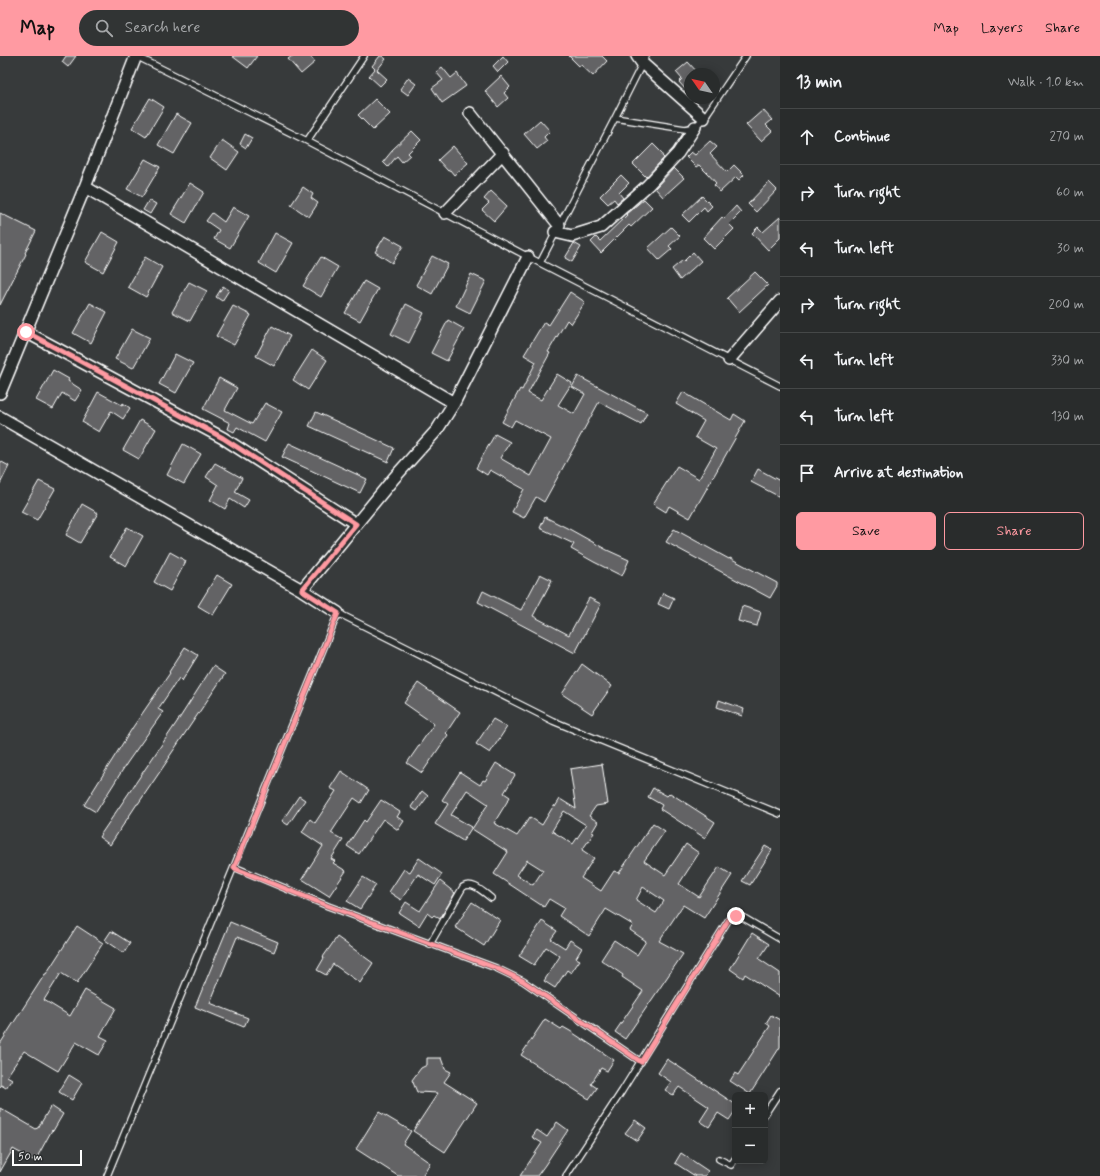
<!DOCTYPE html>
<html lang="en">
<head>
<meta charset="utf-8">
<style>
  body { margin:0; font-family:Mynerve,sans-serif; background:#313434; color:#f1f3f6 }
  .controls { position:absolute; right:12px; bottom:12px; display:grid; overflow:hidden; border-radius:6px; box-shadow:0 2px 10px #0003 }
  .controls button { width:36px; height:36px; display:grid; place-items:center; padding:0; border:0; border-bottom:1px solid #454848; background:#292c2c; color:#f1f3f6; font:20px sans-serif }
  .compass { position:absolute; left:684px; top:12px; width:36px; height:36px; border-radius:50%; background:#292c2c; box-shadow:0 2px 10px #0003; rotate:304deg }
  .scale { position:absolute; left:12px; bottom:10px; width:70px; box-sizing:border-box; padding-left:4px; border:2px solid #fff; border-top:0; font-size:11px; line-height:14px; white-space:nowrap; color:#fff; -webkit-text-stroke:3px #2a2d2e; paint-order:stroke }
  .stop { position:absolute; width:12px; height:12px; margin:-9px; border:3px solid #ff9aa2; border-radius:50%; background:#fff }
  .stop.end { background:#ff9aa2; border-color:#fff; box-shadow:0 1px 4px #0008 }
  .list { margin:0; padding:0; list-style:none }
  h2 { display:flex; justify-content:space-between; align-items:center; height:52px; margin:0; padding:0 16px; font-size:17px }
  h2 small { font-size:13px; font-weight:400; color:#a5a7a9 }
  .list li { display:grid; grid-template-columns:26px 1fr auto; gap:12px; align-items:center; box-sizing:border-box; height:56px; padding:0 16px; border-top:1px solid #454848 }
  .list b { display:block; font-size:15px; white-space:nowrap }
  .list em { font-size:13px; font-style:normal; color:#a5a7a9 }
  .actions { display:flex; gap:8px; padding:12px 16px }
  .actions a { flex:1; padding:9px 0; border:1px solid #ff9aa2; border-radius:6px; text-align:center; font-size:14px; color:#ff9aa2 }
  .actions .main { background:#ff9aa2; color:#111 }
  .icon { flex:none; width:22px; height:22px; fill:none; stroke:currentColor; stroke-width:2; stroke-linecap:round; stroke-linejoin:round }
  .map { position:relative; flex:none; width:780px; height:1120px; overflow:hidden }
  header { display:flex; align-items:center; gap:24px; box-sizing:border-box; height:56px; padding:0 20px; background:#ff9aa2; color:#111 }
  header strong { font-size:19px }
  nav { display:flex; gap:22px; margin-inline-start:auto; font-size:14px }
  .search { width:280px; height:36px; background:#313434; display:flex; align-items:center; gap:10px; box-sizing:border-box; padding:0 14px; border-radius:22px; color:#a5a7a9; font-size:15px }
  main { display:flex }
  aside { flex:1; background:#292c2c }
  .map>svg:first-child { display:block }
</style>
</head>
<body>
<header>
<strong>Map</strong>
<div class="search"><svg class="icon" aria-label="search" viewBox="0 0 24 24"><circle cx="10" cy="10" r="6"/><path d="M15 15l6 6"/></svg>Search here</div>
<nav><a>Map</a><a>Layers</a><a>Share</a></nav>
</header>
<main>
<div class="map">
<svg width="780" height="1120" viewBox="0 0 780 1120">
  <rect width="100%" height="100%" fill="#373a3b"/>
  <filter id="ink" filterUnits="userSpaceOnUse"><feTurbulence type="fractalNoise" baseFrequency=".025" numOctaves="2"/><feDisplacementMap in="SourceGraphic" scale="8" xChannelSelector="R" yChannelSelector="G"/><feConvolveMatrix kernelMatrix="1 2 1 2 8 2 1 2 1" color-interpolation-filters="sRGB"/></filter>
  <g filter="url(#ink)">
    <path fill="#636465" stroke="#fff" fill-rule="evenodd" d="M66 0H76L68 11 62 6Z
      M232 0H257L248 12Z
      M292 0H310L315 6 301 18 288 3Z
      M380 0H382L386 3 377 14 387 23 380 30 369 20 375 13 372 10Z
      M503 0 508 6 498 16 493 10Z
      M569 0H602L607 5 593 20 581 9 579 10Z
      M688 6 699 18H690V32L689 31 686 34 679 26 682 23 676 16Z
      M442 11 451 22 457 17 466 30 442 47 432 32 443 24 436 16Z
      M501 20 510 31 504 37 508 42 498 51 485 35Z
      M408 22 416 28 408 39 400 33Z
      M150 42 164 51 146 81 132 72Z
      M375 43 390 58 373 74 358 59Z
      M763 54 772 64 766 69 772 75 761 85 746 69Z
      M176 58 192 67 174 98 158 89Z
      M540 64 550 75 544 81 547 85 537 93 524 78Z
      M412 75 421 84 408 97 410 99 402 106 397 100 388 111 383 106 392 95V94Z
      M245 78 252 82 246 92 240 88Z
      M222 84 239 96 227 114 210 102Z
      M710 85 717 91 710 98 727 116 734 109 744 119 739 124 736 121 720 136 714 129 716 127 708 118 699 109 696 111 686 101 691 96 695 99Z
      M653 88 663 98 662 100 664 102 646 121 633 108Z
      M453 90 468 107 454 119 450 114 448 115 438 104Z
      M145 103 160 111 142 141 127 133Z
      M674 112 684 122 663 141 655 132Z
      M621 119 629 127 619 137 623 142 617 147 614 143 608 148 600 140Z
      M769 126 777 134 756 156 748 148Z
      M190 127 204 136 186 167 171 158Z
      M303 131 313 138 311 142 318 147 309 161 291 149Z
      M491 135 507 150 494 165 482 154 489 147 484 143Z
      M702 140 712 150 707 155 704 151 689 166 682 159Z
      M644 143 652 151 631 171 629 169 601 197 591 186 596 181 600 185 627 159 626 158Z
      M149 144 156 148 150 158 143 154Z
      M736 150 741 156 729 168 734 173 714 193 703 182 722 161 724 163Z
      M233 151 249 160 230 192 214 183 219 174 206 165 212 157 224 166Z
      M0 157 36 175 25 197 26 198 0 249Z
      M780 161V182L768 194 752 177 758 171 763 176Z
      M671 171 680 180 669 190 672 193 659 204 648 192Z
      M102 176 119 186 103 216 85 206Z
      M275 177 293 187 276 217 259 207Z
      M385 180 403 190 392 207 375 196Z
      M574 187 581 191 572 206 565 202Z
      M693 196 701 205 680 224 672 213 683 204 684 205Z
      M432 200 448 208 432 238 416 229Z
      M145 201 162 211 146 241 128 231Z
      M321 201 338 211 321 241 303 230Z
      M755 216 768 229 739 256 727 242Z
      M471 218 486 225 470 257 456 250Z
      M364 225 378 233 360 265 345 257Z
      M189 226 207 235 190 265 172 256Z
      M223 230 229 234 222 245 216 241Z
      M570 236 585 246 571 268 567 264 548 296 550 297 528 337 541 344 557 318 572 327 558 349 574 358 585 338 572 331 578 320 647 357 641 368 599 346 544 446 536 441 524 462 512 456 524 433 490 414 487 419 476 412 495 378 510 386 500 402 531 420 551 383 515 364 511 371 502 366 520 333 522 334 536 306 524 299 544 266 549 269Z
      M90 247 107 256 91 287 73 277Z
      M406 248 424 257 409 287 391 278Z
      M233 250 251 259 234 289 216 280Z
      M448 264 464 273 447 305 431 297Z
      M272 270 290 280 274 310 256 300Z
      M132 273 150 282 133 312 115 303Z
      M312 294 327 304 308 334 293 324Z
      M175 298 193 307 176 337 159 328Z
      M53 314 69 323 68 325 82 334 75 345 62 337 53 353 36 344Z
      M219 322 237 332 225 354 252 368 265 347 282 356 265 386 237 371 234 376 228 373 230 367 203 353Z
      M98 336 122 349 123 347 130 352 123 363 111 355 99 376 82 366Z
      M683 336 731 364 734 358 745 365 690 462 669 450 666 456 653 448 677 410 699 423 716 393 695 381 704 365 676 348Z
      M316 356 394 392 388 406 309 370Z
      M140 364 156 373 139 403 123 394Z
      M289 387 367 423 360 437 282 401Z
      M183 388 201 398 184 428 167 419Z
      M0 405 9 410 0 428Z
      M215 407 242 422 235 436 249 444 244 452 230 443 225 453 210 444 218 429 206 421Z
      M758 413 780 425V441L751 426Z
      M39 425 55 433 37 464 21 456Z
      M82 448 98 457 80 487 66 479Z
      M545 461 571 474 607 494 629 504 622 520 594 506 571 493 574 488 540 472Z
      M127 471 143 480 126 510 110 501Z
      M674 473 729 503 730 502 777 527V530L770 542 666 486Z
      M170 496 186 505 170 535 154 526Z
      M540 518 552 524 533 560 569 579 589 542 601 548 575 597 478 546 483 535 521 554Z
      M217 519 232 528 213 559 198 550Z
      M663 537 674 542 669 553 658 548Z
      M742 550 761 556 757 570 738 565Z
      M185 591 198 599 182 625 179 622 158 653 163 656 127 707 96 756 84 749 133 671 170 617 169 616Z
      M582 608 612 630 592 658 562 638Z
      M213 610 225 618 169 701H170L138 748H137L110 789 99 781 179 663Z
      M418 627 460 656 446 677 448 679 422 717 407 707 434 668 404 647Z
      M719 644 744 653 742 660 717 651Z
      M493 663 507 671 490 697 476 688Z
      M496 707 515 719 504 737 510 741 494 767 517 780 530 761 542 769 554 749 555 751 560 743 576 753 570 713 602 708 608 748 596 750 589 760 598 766 592 776 594 777 582 794 594 802 581 822 601 835 614 815 619 817 653 767 665 775 644 805 665 819 686 788 699 797 679 828 699 841 719 811 732 819 704 862 683 849 659 885 683 898 625 983 615 976 643 935 622 921 623 919 601 904 614 884 637 899 646 885 630 874 633 869 606 853 589 880 559 860 564 852 549 843 544 851 494 818 508 796 472 773 488 748 467 734 451 759 472 771 463 785 435 768 448 748 442 744 460 716 480 729 483 724 485 725ZM564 755 586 769 573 788 552 775ZM527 804 543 814 533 829 517 819ZM643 831 664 845 656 857 636 844Z
      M341 715 369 734 361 747 354 742 331 777 343 784 331 803 335 805 333 807 346 815 329 840 302 823 323 790 302 776 310 763 315 767 336 735 330 732Z
      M653 732 667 740 670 737 715 766 705 782 660 753 662 749 648 741Z
      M422 735 428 740 417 755 411 751Z
      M299 740 305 744 288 769 282 765Z
      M381 744 400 756 397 761 404 765 398 774 383 763 359 798 347 790 364 764 366 766Z
      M765 790 772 794 750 829 742 825Z
      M419 802 442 818 435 829 418 818 401 844 389 836 404 813 410 816Z
      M363 821 376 829 360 853 347 845Z
      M440 825 455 837 440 863 434 859 432 861 427 857 419 870 399 857 406 846 420 855Z
      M472 846 500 864 484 890 455 871Z
      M542 865 557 875 551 883 565 892 570 884 582 892 576 902 580 904 571 917 567 914 555 932 544 925 560 900 546 891 534 909 519 900Z
      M230 866 278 886 274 896 237 881 210 947 248 962 244 971 195 951Z
      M77 870 103 887 77 927 61 917 44 944 70 960 85 934 116 952 100 980 108 984 99 999 76 986 58 1015 24 995 7 1020 12 1023 6 1032 1 1029 0 1031V988L45 918H46Z
      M111 875 130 887 124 897 105 884Z
      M752 877 769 888 759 903 780 917V941L745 918 743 922 730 913Z
      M337 881 373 907 360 927 333 908 326 919 317 914 324 902 323 901Z
      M771 959 780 964V991L750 1038 730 1025 735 1017 738 1019 770 970 766 967Z
      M545 963 561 973 563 971 570 975 614 1004 607 1015 601 1012 591 1028 597 1032 589 1043 521 999Z
      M427 1002H441L445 1013 451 1016 444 1026 477 1047 445 1096 413 1075 438 1037 417 1036 412 1024 421 1012 427 1009Z
      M667 1003 735 1048V1055L729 1064 718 1057 709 1071 700 1065 709 1051 679 1031 673 1039 665 1034 671 1026 658 1017Z
      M69 1019 82 1027 72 1044 59 1036Z
      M51 1050 63 1058 53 1075 52 1074 35 1105 13 1093 0 1116V1052L36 1073 37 1072H38Z
      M379 1056 411 1075 403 1088 430 1107 422 1120H398L356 1093Z
      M635 1064 646 1072 637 1085 625 1077Z
      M557 1066 568 1074 545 1109 537 1120H520L542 1087 532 1081 537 1074 547 1081Z
      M681 1097 708 1115 705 1120H695L675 1107Z"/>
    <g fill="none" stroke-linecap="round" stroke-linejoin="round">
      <g stroke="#fff" stroke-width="8">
        <path id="service" d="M136 0 307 85 540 207 780 330
          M615 62 685 73 695 71 704 62 746 0
          M307 85 364 0
          M540 207 615 62 646 0
          M234 811 328 850 496 912 523 925 641 1006
          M430 888 463 831C473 825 483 836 491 842
          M765 1058 780 1035
          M719 1103 731 1109 735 1103
          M107 1120 338 557 553 665 780 758
          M566 1120 622 1035 729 863 736 860 744 862 780 883"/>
      </g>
      <g stroke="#fff" stroke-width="14">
        <path id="minor" d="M637 0 642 7 704 62
          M470 57 559 169
          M85 131 454 347
          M445 157 503 97
          M555 176 572 180 601 171 648 129 678 97 695 71
          M26 276 223 382 356 468
          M729 304 780 245
          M0 337 85 131 136 0
          M0 361 302 534 338 557
          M302 534 394 422 437 374 454 347 528 201"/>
      </g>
      <use href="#service" stroke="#2a2d2e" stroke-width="5.5"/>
      <use href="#minor" stroke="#2a2d2e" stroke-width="11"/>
    </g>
  </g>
  <g fill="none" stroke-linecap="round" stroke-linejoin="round" filter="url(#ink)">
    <path stroke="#ff9aa2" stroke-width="5" d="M26 276 223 382 356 468 302 534 338 557 234 812 328 850 496 912 523 925 641 1006 729 863 736 860"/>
  </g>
</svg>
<div class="controls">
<button>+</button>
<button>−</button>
</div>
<svg class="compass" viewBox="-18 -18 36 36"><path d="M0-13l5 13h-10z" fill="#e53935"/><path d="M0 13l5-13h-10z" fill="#a5a7a9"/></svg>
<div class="scale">50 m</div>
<div class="stop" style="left:26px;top:276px"></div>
<div class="stop end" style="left:736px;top:860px"></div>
</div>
<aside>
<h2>13 min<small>Walk · 1.0 km</small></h2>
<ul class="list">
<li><svg class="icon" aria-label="ahead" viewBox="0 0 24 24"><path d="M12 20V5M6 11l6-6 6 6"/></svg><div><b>Continue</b></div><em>270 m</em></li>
<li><svg class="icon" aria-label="right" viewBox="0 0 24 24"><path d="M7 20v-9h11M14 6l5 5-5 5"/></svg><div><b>Turn right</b></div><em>60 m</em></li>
<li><svg class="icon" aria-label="left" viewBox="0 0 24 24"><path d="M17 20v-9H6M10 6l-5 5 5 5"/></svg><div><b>Turn left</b></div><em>30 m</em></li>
<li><svg class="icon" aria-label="right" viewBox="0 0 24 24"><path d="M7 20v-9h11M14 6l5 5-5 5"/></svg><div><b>Turn right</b></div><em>200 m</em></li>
<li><svg class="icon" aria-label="left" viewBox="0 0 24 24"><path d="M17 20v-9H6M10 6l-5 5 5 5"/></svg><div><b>Turn left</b></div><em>330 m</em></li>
<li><svg class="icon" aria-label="left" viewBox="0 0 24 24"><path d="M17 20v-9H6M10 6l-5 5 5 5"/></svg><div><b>Turn left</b></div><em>130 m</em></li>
<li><svg class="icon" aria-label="arrive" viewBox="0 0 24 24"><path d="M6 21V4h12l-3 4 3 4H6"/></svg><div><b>Arrive at destination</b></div></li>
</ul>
<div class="actions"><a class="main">Save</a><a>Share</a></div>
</aside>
</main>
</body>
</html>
